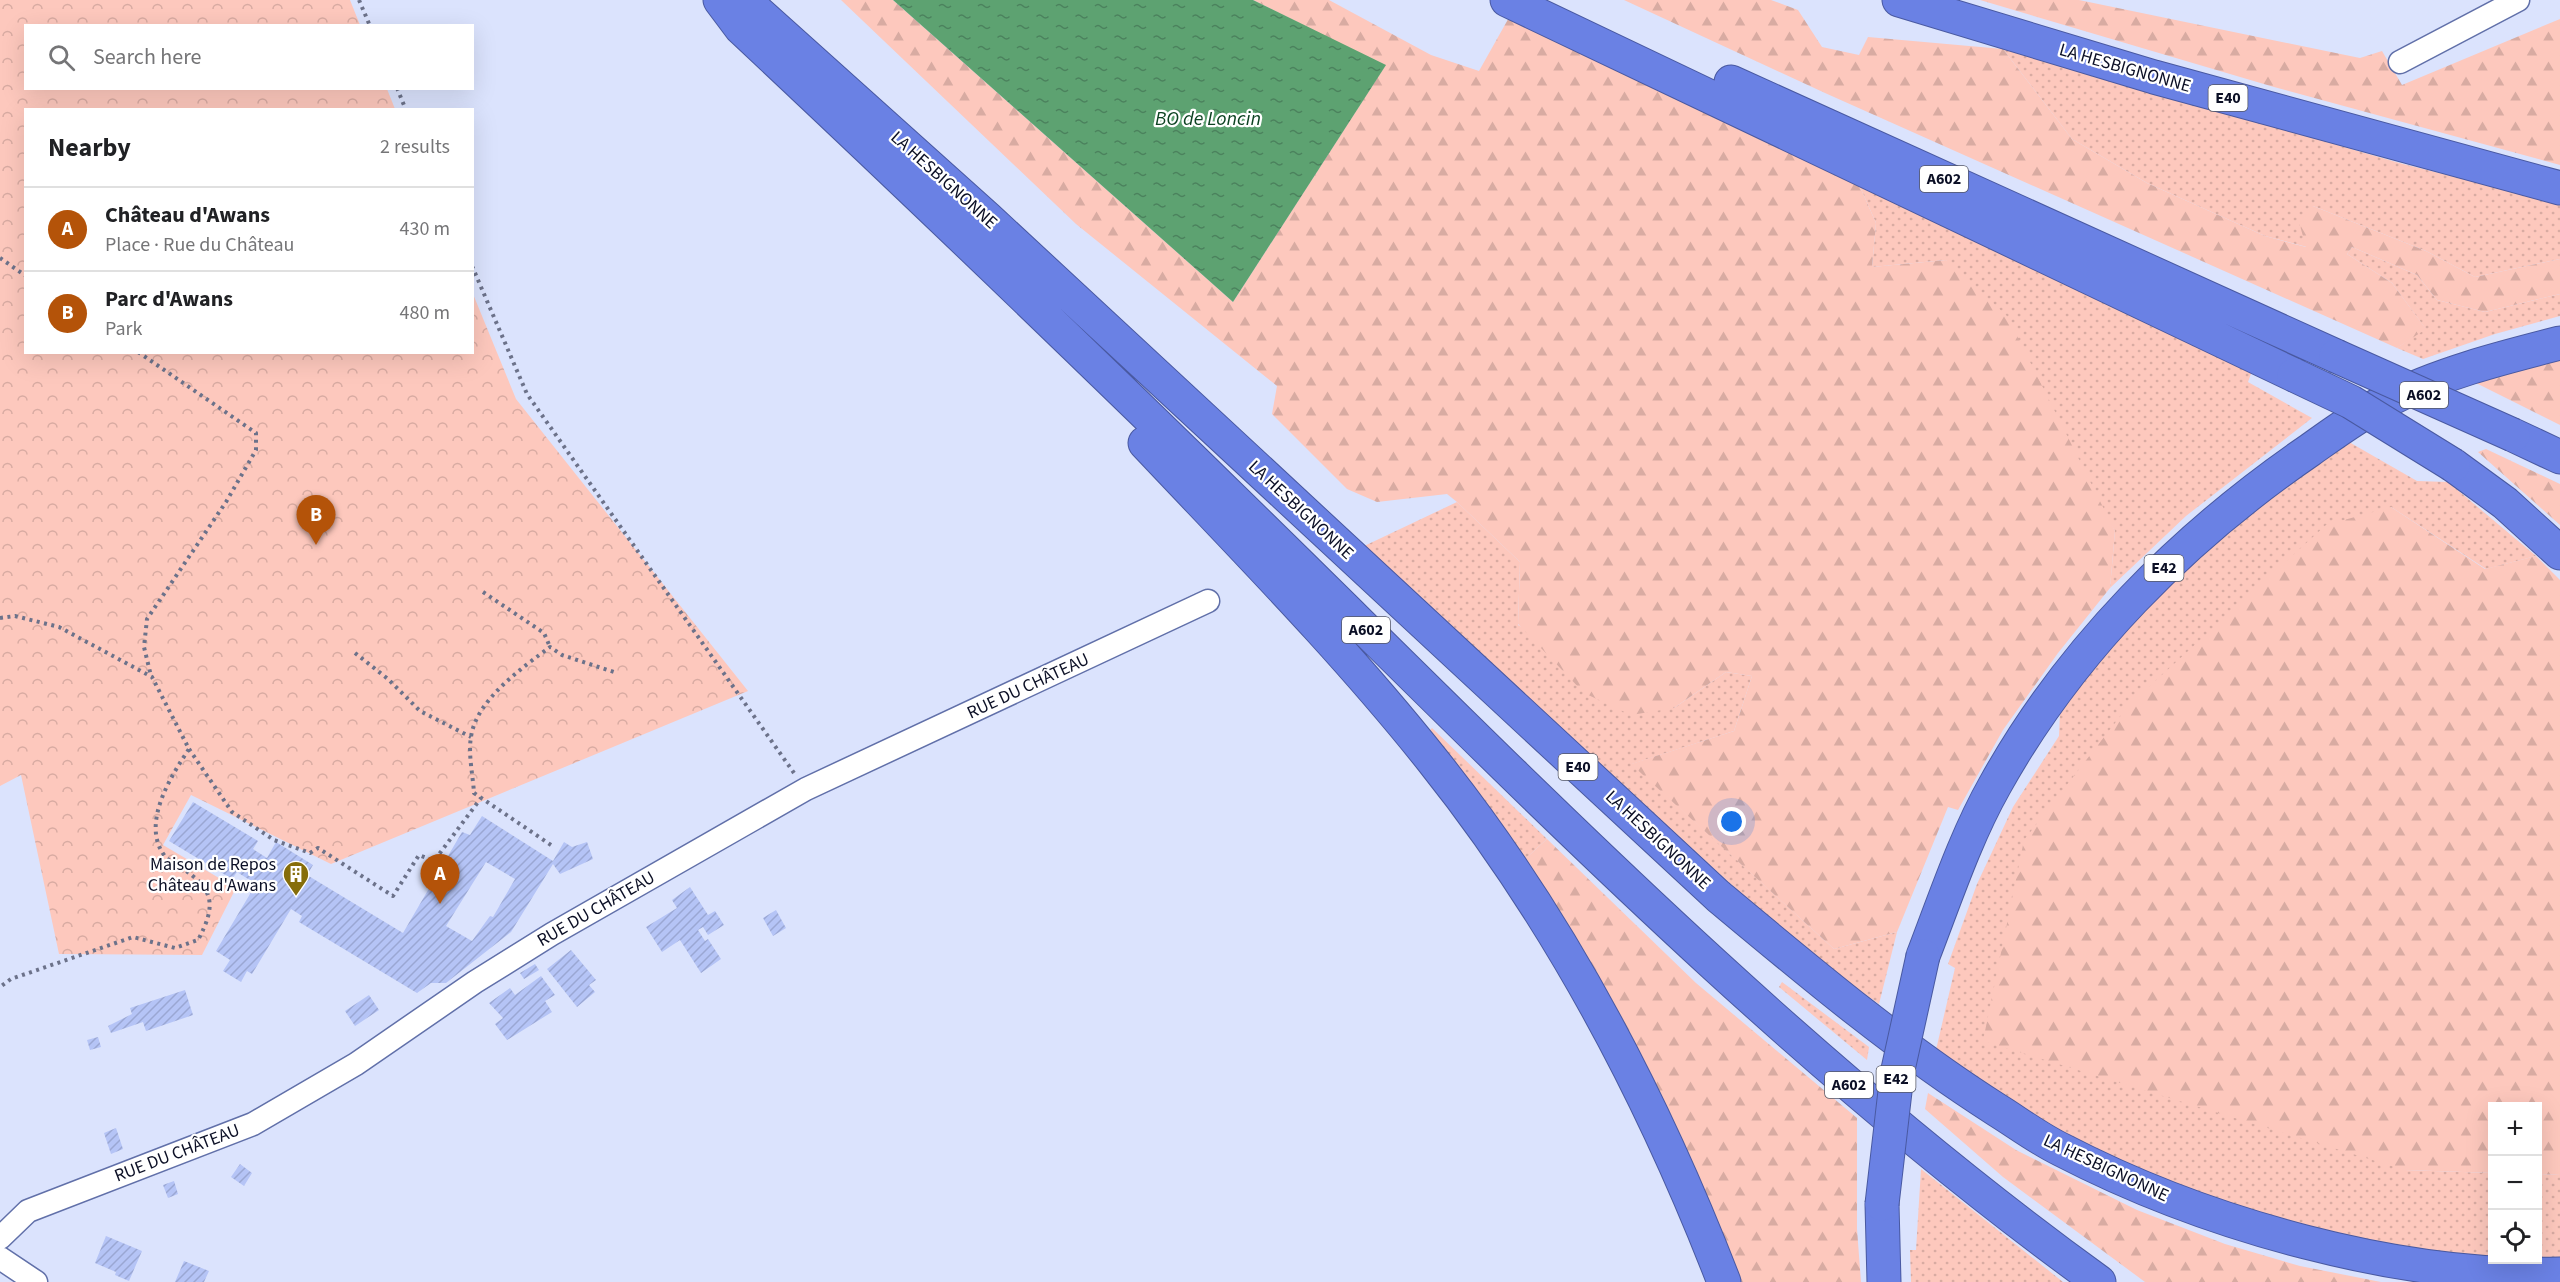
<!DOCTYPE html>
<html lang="en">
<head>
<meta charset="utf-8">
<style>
  body { margin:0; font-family:"Source Sans 3",sans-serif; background:#f6f6f6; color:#202124 }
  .controls { position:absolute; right:18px; bottom:18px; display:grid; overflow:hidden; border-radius:0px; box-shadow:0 6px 24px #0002 }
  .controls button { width:54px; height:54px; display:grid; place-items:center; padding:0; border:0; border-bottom:2px solid #e0e0e0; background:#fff; color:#202124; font:30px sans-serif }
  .you { position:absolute; left:1732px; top:822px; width:21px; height:21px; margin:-15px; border:4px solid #fff; border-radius:50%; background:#1a73e8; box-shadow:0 0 0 9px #1a73e833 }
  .badge { display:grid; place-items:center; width:39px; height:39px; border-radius:50%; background:#b45309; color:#fff; font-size:20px; font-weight:700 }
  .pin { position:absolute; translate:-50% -50px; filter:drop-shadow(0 2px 3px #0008) }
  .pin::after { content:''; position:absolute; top:32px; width:21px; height:18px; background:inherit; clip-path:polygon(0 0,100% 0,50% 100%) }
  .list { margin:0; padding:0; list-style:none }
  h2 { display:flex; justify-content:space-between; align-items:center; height:78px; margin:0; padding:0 24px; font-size:26px }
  h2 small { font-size:20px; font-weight:400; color:#757577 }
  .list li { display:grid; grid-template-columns:39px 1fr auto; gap:18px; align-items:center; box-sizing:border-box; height:84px; padding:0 24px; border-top:2px solid #e0e0e0 }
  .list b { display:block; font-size:22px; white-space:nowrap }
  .list p { margin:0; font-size:20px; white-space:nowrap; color:#757577 }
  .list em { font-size:20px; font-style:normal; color:#757577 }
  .icon { flex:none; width:33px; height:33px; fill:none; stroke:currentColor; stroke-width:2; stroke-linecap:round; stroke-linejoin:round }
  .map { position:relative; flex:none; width:2560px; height:1282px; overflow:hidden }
  .search { position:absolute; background:#fff; box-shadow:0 6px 24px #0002; left:24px; top:24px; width:450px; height:66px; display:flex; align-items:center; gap:15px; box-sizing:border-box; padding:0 21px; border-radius:0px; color:#757577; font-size:22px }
  .panel { position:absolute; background:#fff; box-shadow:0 6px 24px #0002; left:24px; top:108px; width:450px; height:246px; border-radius:0px }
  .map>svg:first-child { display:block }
</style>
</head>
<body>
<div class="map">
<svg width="2560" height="1282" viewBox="0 0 2560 1282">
  <defs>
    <pattern id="grass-dots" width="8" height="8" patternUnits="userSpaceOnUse" patternTransform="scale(1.5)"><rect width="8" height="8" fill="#fdc8bd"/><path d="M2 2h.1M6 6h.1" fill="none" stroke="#d8aba2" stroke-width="1.8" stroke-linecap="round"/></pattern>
    <pattern id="forest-firs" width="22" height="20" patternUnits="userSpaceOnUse" patternTransform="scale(1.5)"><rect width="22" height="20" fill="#fdc8bd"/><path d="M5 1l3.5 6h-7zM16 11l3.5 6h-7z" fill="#d8aba2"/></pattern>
    <pattern id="park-crowns" width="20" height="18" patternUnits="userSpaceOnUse" patternTransform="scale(1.5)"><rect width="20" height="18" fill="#fdc8bd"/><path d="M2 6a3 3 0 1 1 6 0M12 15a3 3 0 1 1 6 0" fill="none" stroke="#d8aba2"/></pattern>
    <pattern id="water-ripples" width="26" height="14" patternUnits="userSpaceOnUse" patternTransform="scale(1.5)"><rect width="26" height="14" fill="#5da271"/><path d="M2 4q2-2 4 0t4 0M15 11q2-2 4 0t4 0" fill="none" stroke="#4b825d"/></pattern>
    <pattern id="building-hatch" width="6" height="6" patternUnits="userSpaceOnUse" patternTransform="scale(1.5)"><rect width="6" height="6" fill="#b5c4f6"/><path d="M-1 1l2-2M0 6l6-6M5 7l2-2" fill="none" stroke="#9aa7d3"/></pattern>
  </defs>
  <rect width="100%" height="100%" fill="#dbe3fd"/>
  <path fill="url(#grass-dots)" d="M2003 49 2403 164 2560 203V259L2475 277 2426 251 2313 206 2307 247 2265 236 2147 183 2072 139Z
    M1857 180 2252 371 2248 382 2312 418 2186 516 2110 588 2115 531 1946 260 1872 267 1876 223Z
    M2352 247 2417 275 2437 300 2485 312 2560 294V316L2495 334 2423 359 2397 348 2425 328 2392 283 2347 254Z
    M2349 442 2417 481 2448 482 2536 556 2486 569 2391 507 2405 1170 2492 1173V1258C2359 1247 2225 1214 2105 1156 2087 1147 2068 1140 2052 1130 2012 1105 1974 1076 1936 1050L1955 968 1948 964 1977 884 2013 807 2059 736 2060 711 2119 631 2262 501Z
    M1457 502 1520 562 1518 625 1674 708 1726 672 1752 676 1734 731 1632 764 1834 949 1897 932 1879 1004 1835 973 1777 926 1360 548Z
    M1432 728 1547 839 1523 861 1427 733Z
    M1782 982 1869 1047 1867 1060 1779 987Z
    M1921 1169 2063 1282H1911L1910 1250H1916Z
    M2538 1174 2560 1175V1260H2538Z"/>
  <path fill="url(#forest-firs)" d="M841 0H893L1233 302 1385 66 1253 0H1329L1431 55 1479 71 1511 14 1857 180 1876 223 1872 267 1946 260 2007 316 2115 531 2110 588 2058 653 2003 730 1958 810 1948 807 1897 932 1834 949 1631 764 1734 731 1752 676 1726 672 1674 708 1631 715 1584 693 1518 624 1520 562 1457 502 1447 494 1377 502 1347 489 1272 414 1277 386 1076 224Z
    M1624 0H1771L1798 10 1822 47 1859 55 1868 37 2003 49 2072 139 2147 183 2265 236 2306 247 2299 222 2313 206 2426 251 2475 277 2560 259V294L2485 312 2437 300 2417 275 2352 247 2347 254 2392 283 2426 329 2397 348 1825 93Z
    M1980 0H2079L2360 58 2382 51 2402 85 2560 19V165L2274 87Z
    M2560 355V425L2476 383Z
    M2486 449 2560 484V525L2478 452Z
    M2391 507 2485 569 2536 556 2560 580V1175L2538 1174V1106H2492V1173L2405 1170 1983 1041 2024 840 2129 705 2326 525Z
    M1547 839 1696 983 1857 1118V1229L1861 1282H1740L1727 1248 1523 861Z
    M1928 1093 2016 1150 2137 1210 2225 1244 2300 1266 2381 1282H2145L2003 1177 1925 1109Z"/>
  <path fill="url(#park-crowns)" d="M0 0H350L360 25 26 26V88L387 89 395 109 26 110V352H472L473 294 516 399 748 691 331 864 191 795 163 845 236 888 202 955 59 954 21 775 0 786Z"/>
  <path fill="url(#water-ripples)" d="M893 0H1253L1386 65 1233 302Z"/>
  <path fill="url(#building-hatch)" fill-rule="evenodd" d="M193 802 258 841 253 849 267 858 276 842 313 865 307 875 403 933 462 832 470 835 482 816 553 861 564 842 572 847 587 842 593 859 560 874 553 864 511 932 446 983H431L417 993 299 922 302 916 291 909 252 974 247 971 241 982 223 971 230 960 216 951 256 884 237 872 232 879 169 841ZM486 862 515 879 493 917 490 916 472 941 446 926Z
    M690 887 708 915 715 911 724 925 708 935 703 927 698 930 705 941 708 939 721 959 701 973 680 940 662 952 646 927 677 908 672 900Z
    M776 910 786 928 773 936 763 918Z
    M571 950 596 980 589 985 595 992 577 1007 547 969Z
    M535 964 539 970 524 979 520 973Z
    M541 976 555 995 545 1001 552 1012 507 1040 495 1024 503 1018 489 1003 510 988 515 995Z
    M185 990 193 1015 146 1031 143 1022 111 1033 108 1026 132 1014 130 1008Z
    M369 995 379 1010 355 1026 345 1011Z
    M98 1037 101 1047 90 1050 87 1040Z
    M116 1128 123 1149 111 1154 104 1133Z
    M240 1164 252 1173 244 1186 231 1177Z
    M174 1181 178 1194 168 1198 163 1185Z
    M106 1236 142 1251 129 1281 115 1275 116 1272 95 1263Z
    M184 1261 209 1271 204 1282H175Z"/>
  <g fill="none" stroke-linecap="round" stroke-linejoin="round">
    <g stroke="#6170a9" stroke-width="25">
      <path id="street" d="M2400 62 2518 0
        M0 1238 28 1211 253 1124 356 1064 475 982 552 934 806 789 1208 601
        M0 1258 36 1282"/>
    </g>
    <g stroke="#4959a1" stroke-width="35">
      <path id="highway" d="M720 0 741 28C945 219 1145 412 1344 608 1584 845 1825 1084 2099 1282
        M740 0 753 8 987 218 1718 896C1808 971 1898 1047 1997 1110 2018 1123 2039 1139 2062 1150 2205 1224 2398 1279 2560 1274
        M1507 0 2294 375
        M1899 0 2154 77 2560 188
        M1731 82 2336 356
        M2513 435 2560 457
        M1145 443C1243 547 1344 649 1433 761 1557 916 1653 1098 1724 1282
        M2453 465 2505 503 2560 553
        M1923 956C1945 899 1965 838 1995 785 2070 650 2183 537 2310 450 2334 433 2358 415 2384 402 2438 374 2501 358 2560 343
        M1882 1204 1884 1282"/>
    </g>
    <path stroke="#6c728a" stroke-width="4" stroke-dasharray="3 4.5" stroke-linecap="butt" d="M359 0 370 26
      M397 88 406 110
      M0 258 26 276
      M472 266 527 394 794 773
      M138 352 256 433V450L226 502 147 619 144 647 151 676
      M483 592 544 633 550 647
      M0 618 15 616 59 627 152 677 189 749C171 776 141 823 164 855 167 860 176 864 182 868 215 890 216 906 198 940L175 948 133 937 11 979 0 987
      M355 653 388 679 420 711 471 737
      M189 749 232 812 274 840 310 853 318 848 393 896 419 855 434 861 481 798
      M551 845 474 793C473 776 468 754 471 737 476 700 522 668 550 647L562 655 617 673"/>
    <use href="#street" stroke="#fff" stroke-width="22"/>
    <use href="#highway" stroke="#6a81e4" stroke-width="33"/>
    <g stroke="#4959a1" stroke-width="35" stroke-linecap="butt">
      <path id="highway-bridge" d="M2336 356 2513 435
        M2294 375 2351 402 2453 465
        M1882 1204 1897 1074 1923 956"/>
    </g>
    <use href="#highway-bridge" stroke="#6a81e4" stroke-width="33"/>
  </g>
  <defs>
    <g id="building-pin" transform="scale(1.35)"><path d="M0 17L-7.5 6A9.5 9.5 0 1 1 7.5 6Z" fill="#866d0a" stroke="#fff"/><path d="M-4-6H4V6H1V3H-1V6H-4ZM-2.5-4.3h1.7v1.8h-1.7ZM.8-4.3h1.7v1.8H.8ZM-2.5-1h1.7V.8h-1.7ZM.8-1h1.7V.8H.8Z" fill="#fff"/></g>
  </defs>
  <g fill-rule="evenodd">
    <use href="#building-pin" x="296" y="874"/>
  </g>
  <g text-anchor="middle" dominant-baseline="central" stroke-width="4.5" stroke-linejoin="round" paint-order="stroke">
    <g fill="#fff" stroke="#545766" stroke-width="1.5">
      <rect x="2208.5" y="85" width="39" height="26" rx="4.5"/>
      <rect x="1920" y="166" width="48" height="26" rx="4.5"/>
      <rect x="2400" y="382" width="48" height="26" rx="4.5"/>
      <rect x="2144.5" y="555" width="39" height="26" rx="4.5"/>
      <rect x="1342" y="617" width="48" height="26" rx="4.5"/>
      <rect x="1558.5" y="754" width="39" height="26" rx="4.5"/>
      <rect x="1876.5" y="1066" width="39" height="26" rx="4.5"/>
      <rect x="1825" y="1072" width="48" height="26" rx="4.5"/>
    </g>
    <g font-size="16" font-weight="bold" fill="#0b0f25">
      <text x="2228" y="98">E40</text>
      <text x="1944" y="179">A602</text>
      <text x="2424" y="395">A602</text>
      <text x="2164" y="568">E42</text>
      <text x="1366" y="630">A602</text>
      <text x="1578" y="767">E40</text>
      <text x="1896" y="1079">E42</text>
      <text x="1849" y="1085">A602</text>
    </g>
    <g font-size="18" fill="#0b0f25" stroke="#fff">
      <text transform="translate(2125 68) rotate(16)">LA HESBIGNONNE</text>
      <text transform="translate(944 180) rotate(42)">LA HESBIGNONNE</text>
      <text transform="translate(1301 510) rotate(43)">LA HESBIGNONNE</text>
      <text transform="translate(1028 686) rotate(-25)">RUE DU CHÂTEAU</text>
      <text transform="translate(1658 840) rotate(43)">LA HESBIGNONNE</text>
      <text transform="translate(596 909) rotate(-30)">RUE DU CHÂTEAU</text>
      <text transform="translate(177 1153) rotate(-21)">RUE DU CHÂTEAU</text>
      <text transform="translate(2106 1168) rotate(25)">LA HESBIGNONNE</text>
    </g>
    <g font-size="18" fill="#0b0f25" stroke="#fff" text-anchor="end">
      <text x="276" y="864">Maison de Repos<tspan x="276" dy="21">Château d'Awans</tspan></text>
    </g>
    <g font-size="20" font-style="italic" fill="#0d4322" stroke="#fff">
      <text x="1208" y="119">BO de Loncin</text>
    </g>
  </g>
</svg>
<div class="controls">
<button>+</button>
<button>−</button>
<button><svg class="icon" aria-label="locate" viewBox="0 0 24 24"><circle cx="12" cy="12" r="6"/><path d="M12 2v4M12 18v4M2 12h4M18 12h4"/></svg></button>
</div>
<div class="you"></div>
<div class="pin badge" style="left:440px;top:904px">A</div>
<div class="pin badge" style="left:316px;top:545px">B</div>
<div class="search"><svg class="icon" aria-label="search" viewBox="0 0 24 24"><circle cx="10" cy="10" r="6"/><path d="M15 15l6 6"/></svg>Search here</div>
<section class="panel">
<h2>Nearby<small>2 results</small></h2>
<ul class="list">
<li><span class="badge">A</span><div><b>Château d'Awans</b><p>Place · Rue du Château</p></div><em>430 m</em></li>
<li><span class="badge">B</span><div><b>Parc d'Awans</b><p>Park</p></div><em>480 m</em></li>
</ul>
</section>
</div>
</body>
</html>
